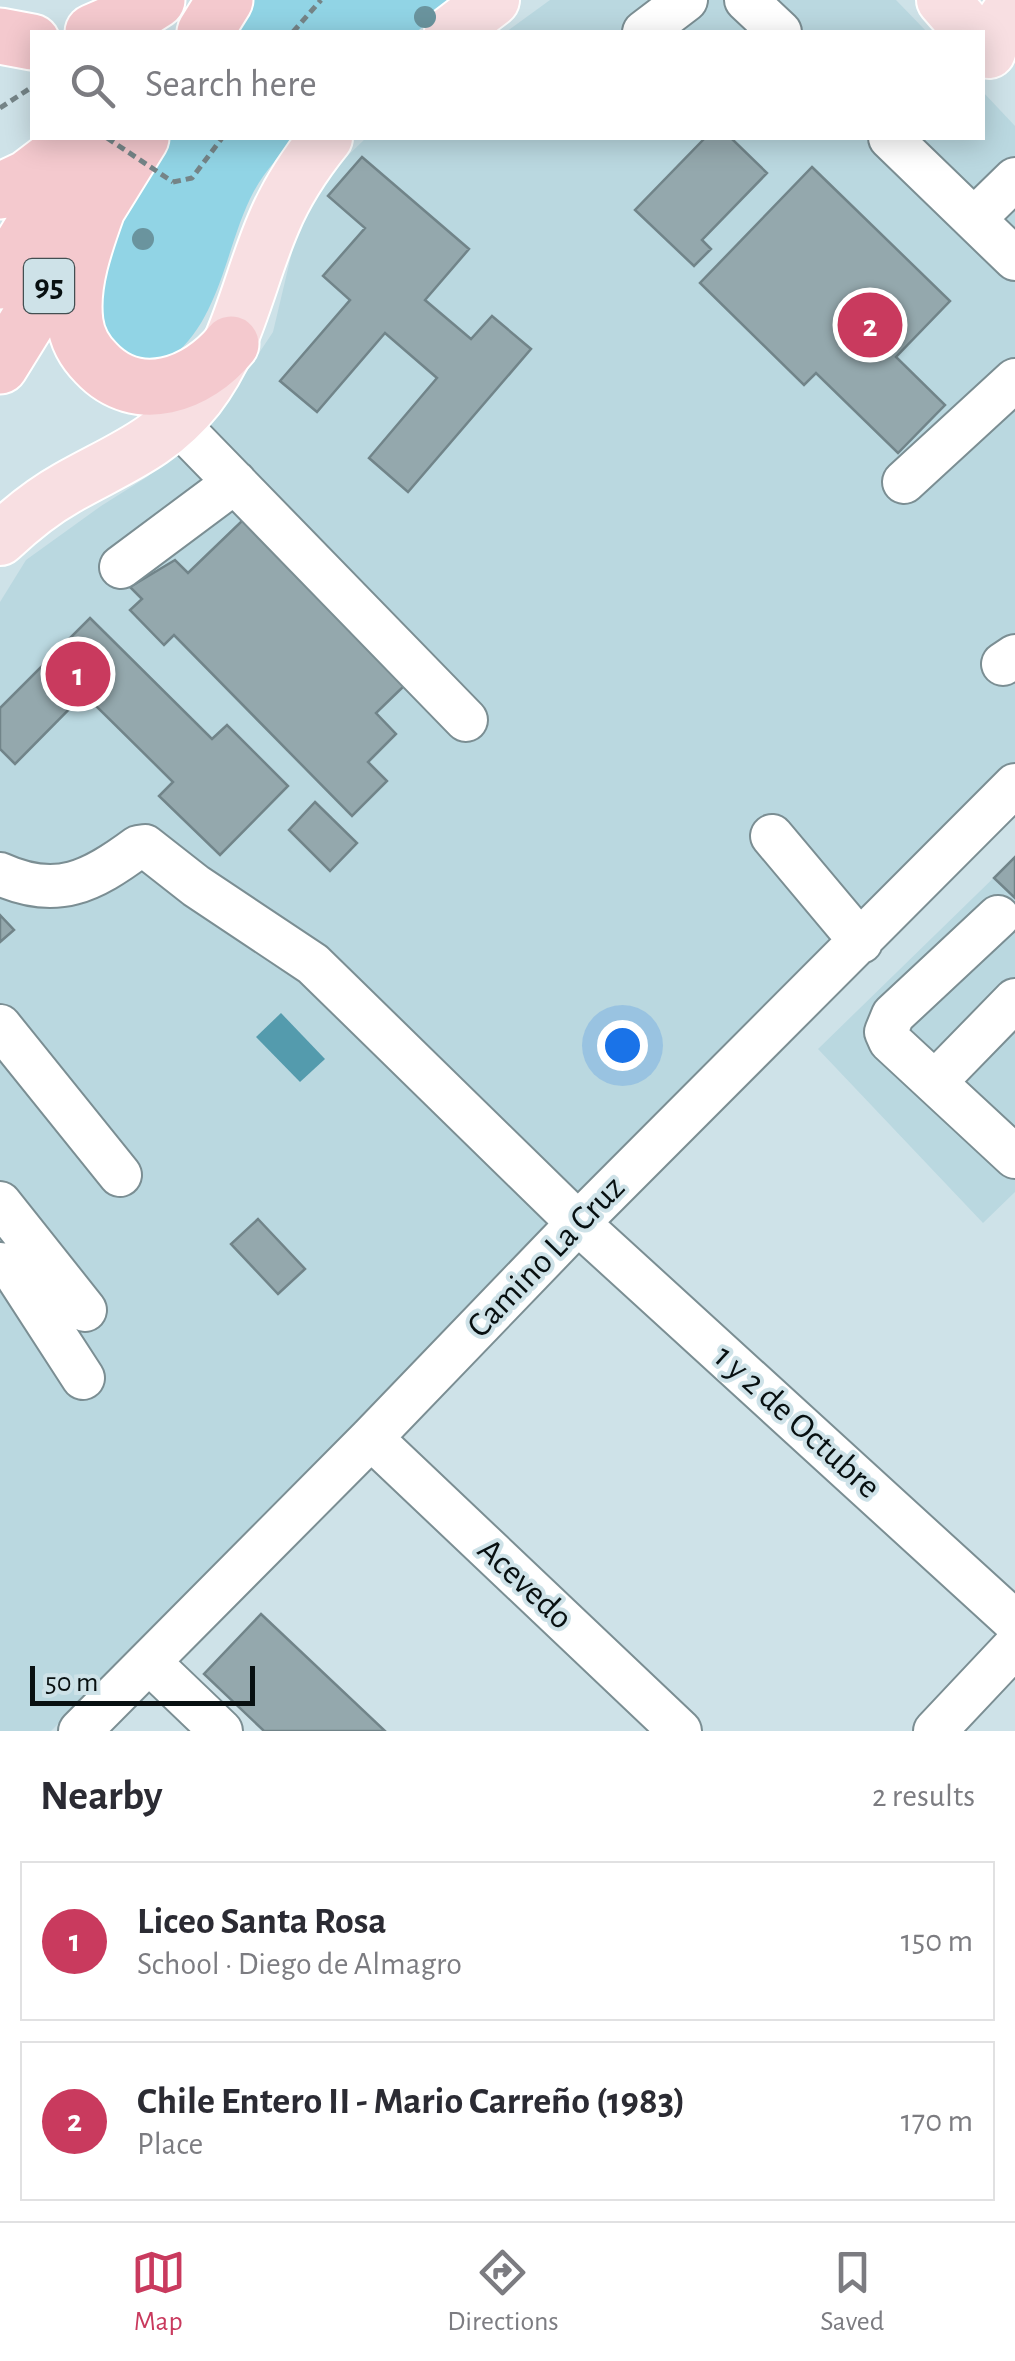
<!DOCTYPE html>
<html lang="en">
<head>
<meta charset="utf-8">
<style>
  body { margin:0; font-family:"Alegreya Sans",sans-serif; background:#f2f2f3; color:#2b2b33 }
  .scale { position:absolute; left:30px; bottom:25px; width:225px; box-sizing:border-box; padding-left:10px; border:5px solid #081011; border-top:0; font-size:28px; line-height:35px; white-space:nowrap; color:#081011; -webkit-text-stroke:8px #cee2e8; paint-order:stroke }
  .you { position:absolute; left:622px; top:1045px; width:35px; height:35px; margin:-25px; border:8px solid #fff; border-radius:50%; background:#1a73e8; box-shadow:0 0 0 15px #1a73e833 }
  .badge { display:grid; place-items:center; width:65px; height:65px; border-radius:50%; background:#c93a5e; color:#fff; font-size:32px; font-weight:700 }
  .pin { position:absolute; translate:-50% -50%; border:5px solid #fff; box-shadow:0 2px 10px #0006 }
  .list { margin:0; padding:0; list-style:none }
  h2 { display:flex; justify-content:space-between; align-items:center; height:130px; margin:0; padding:0 40px; font-size:42px }
  h2 small { font-size:32px; font-weight:400; color:#7c7c81 }
  .list li { display:grid; grid-template-columns:65px 1fr auto; gap:30px; align-items:center; box-sizing:border-box; height:160px; margin:0 20px 20px; padding:0 20px; border:2px solid #e1e1e2; border-radius:0px }
  .list b { display:block; font-size:38px; white-space:nowrap }
  .list p { margin:0; font-size:32px; white-space:nowrap; color:#7c7c81 }
  .list em { font-size:32px; font-style:normal; color:#7c7c81 }
  .icon { flex:none; width:55px; height:55px; fill:none; stroke:currentColor; stroke-width:2; stroke-linecap:round; stroke-linejoin:round }
  .map { position:relative; flex:none; width:1015px; height:1731px; overflow:hidden }
  .search { position:absolute; background:#fff; box-shadow:0 5px 25px #0003; left:30px; right:30px; top:30px; height:110px; display:flex; align-items:center; gap:25px; box-sizing:border-box; padding:0 35px; border-radius:0px; color:#7c7c81; font-size:38px }
  .sheet { height:490px; background:#fff }
  nav { display:flex; justify-content:space-around; align-items:center; box-sizing:border-box; height:140px; border-top:2px solid #e1e1e2; background:#fff; font-size:28px; color:#7c7c81 }
  nav a { display:grid; justify-items:center; gap:5px }
  nav .on { color:#c93a5e }
  .map>svg:first-child { display:block }
</style>
</head>
<body>
<div class="map">
<svg width="1015" height="1731" viewBox="0 0 1015 1731">
  <rect width="100%" height="100%" fill="#cee2e8"/>
  <path fill="#bad8e0" d="M550 0H896L927 32H506Z
    M983 92 1015 126V767L51 1731H0V602L26 560 101 506 147 477 213 422 273 332 305 197 366 138H982Z
    M1015 857V1192L983 1223 818 1049Z"/>
  <path fill="#91d4e5" d="M250 0H459L416 32H231Z
    M169 138H297C280 154 266 170 254 191 226 243 222 316 173 356 162 364 142 367 129 371L84 302 111 235Z"/>
  <path fill="#549bad" d="M281 1013 325 1059 300 1082 256 1037Z"/>
  <path fill="#94a8ad" stroke="#718489" stroke-width="2.5" d="M705 138H731L767 173 702 240 711 249 694 266 635 210Z
    M362 157 469 249 425 300 471 339 492 316 531 349 408 492 369 458 437 378 385 333 317 412 280 381 350 300 323 276 365 228 328 196Z
    M812 167 950 301 896 357 945 405 898 453 816 373 804 385 700 283Z
    M244 519 404 686 376 713 396 734 368 762 387 781 352 816 174 635 164 645 130 610 142 599 130 587 175 560 188 573Z
    M90 618 212 739 227 725 288 786 220 855 159 796 173 782 84 694 15 764 0 749V708Z
    M315 802 357 843 330 871 289 830Z
    M1015 857V898L994 878Z
    M0 915 14 930 0 942Z
    M258 1219 305 1269 278 1294 231 1244Z
    M261 1614 385 1731H264L204 1674Z"/>
  <g fill="none" stroke-linecap="round" stroke-linejoin="round">
    <g stroke="#7b8e93" stroke-width="46">
      <path id="minor" d="M746 0 780 32
        M644 32 686 0
        M890 138 1015 259
        M975 218 1015 179
        M176 422 466 720
        M904 482 1015 380
        M121 567 235 482
        M1003 664 1015 656
        M772 836 861 942
        M0 874C57 900 92 881 138 847L145 846 196 886 313 964 578 1223 1015 1622
        M998 917 893 1015 886 1032 890 1041 1015 1157
        M0 1026 120 1175
        M936 1081 1015 1000
        M0 1203 85 1310
        M0 1264 13 1270 83 1378
        M371 1438 680 1731
        M149 1662 221 1731
        M80 1731 371 1438 578 1223 1015 785
        M935 1731 1015 1646"/>
    </g>
    <g stroke="#fff" stroke-width="56">
      <path id="major" d="M943 0 971 32
        M451 32 493 0
        M989 52 996 31 1015 3
        M0 539C20 520 42 502 67 488 118 459 160 445 198 397 239 344 248 282 274 222 287 191 305 164 326 138"/>
    </g>
    <g stroke="#fff" stroke-width="59">
      <path id="highway" d="M93 32 135 14 157 0
        M205 32 225 0
        M0 36 32 42
        M0 191 28 178 74 143
        M98 207C85 243 70 284 75 322 77 338 85 352 96 363 137 407 198 385 231 344
        M0 281 88 138
        M0 366 141 138"/>
    </g>
    <path stroke="#758487" stroke-width="5" stroke-dasharray="8 5" stroke-linecap="butt" d="M293 32 321 0
      M0 108 29 89 32 90
      M173 182 192 178 222 138"/>
    <use href="#minor" stroke="#fff" stroke-width="42"/>
    <use href="#major" stroke="#f8dfe2" stroke-width="52"/>
    <use href="#highway" stroke="#f4c9ce" stroke-width="55"/>
    <path stroke="#758487" stroke-width="5" stroke-dasharray="8 5" stroke-linecap="butt" d="M107 138 173 182"/>
  </g>
  <g fill="#6a949e">
    <circle cx="425" cy="17" r="11"/>
    <circle cx="143" cy="239" r="11"/>
  </g>
  <g text-anchor="middle" dominant-baseline="central" stroke-width="8" stroke-linejoin="round" paint-order="stroke">
    <rect fill="#cee2e8" stroke="#434f52" stroke-width="2.5" x="24" y="259" width="50" height="54" rx="8"/>
    <g font-size="32" font-weight="bold" fill="#081011">
      <text x="49" y="286">95</text>
    </g>
    <g font-size="35" fill="#081011" stroke="#cee2e8">
      <text transform="translate(546 1257) rotate(-46)">Camino La Cruz</text>
      <text transform="translate(797 1422) rotate(42)">1 y 2 de Octubre</text>
      <text transform="translate(525 1584) rotate(43)">Acevedo</text>
    </g>
  </g>
</svg>
<div class="scale">50 m</div>
<div class="you"></div>
<div class="pin badge" style="left:78px;top:674px">1</div>
<div class="pin badge" style="left:870px;top:325px">2</div>
<div class="search"><svg class="icon" aria-label="search" viewBox="0 0 24 24"><circle cx="10" cy="10" r="6"/><path d="M15 15l6 6"/></svg>Search here</div>
</div>
<section class="sheet">
<h2>Nearby<small>2 results</small></h2>
<ul class="list">
<li><span class="badge">1</span><div><b>Liceo Santa Rosa</b><p>School · Diego de Almagro</p></div><em>150 m</em></li>
<li><span class="badge">2</span><div><b>Chile Entero II - Mario Carreño (1983)</b><p>Place</p></div><em>170 m</em></li>
</ul>
</section>
<nav>
<a class="on"><svg class="icon" aria-label="map" viewBox="0 0 24 24"><path d="M3 6l6-2 6 2 6-2v14l-6 2-6-2-6 2zM9 4v14M15 6v14"/></svg>Map</a>
<a><svg class="icon" aria-label="directions" viewBox="0 0 24 24"><path d="M12 3l9 9-9 9-9-9zM9 14v-3h6M13 9l2 2-2 2"/></svg>Directions</a>
<a><svg class="icon" aria-label="saved" viewBox="0 0 24 24"><path d="M7 4h10v16l-5-4-5 4z"/></svg>Saved</a>
</nav>
</body>
</html>
